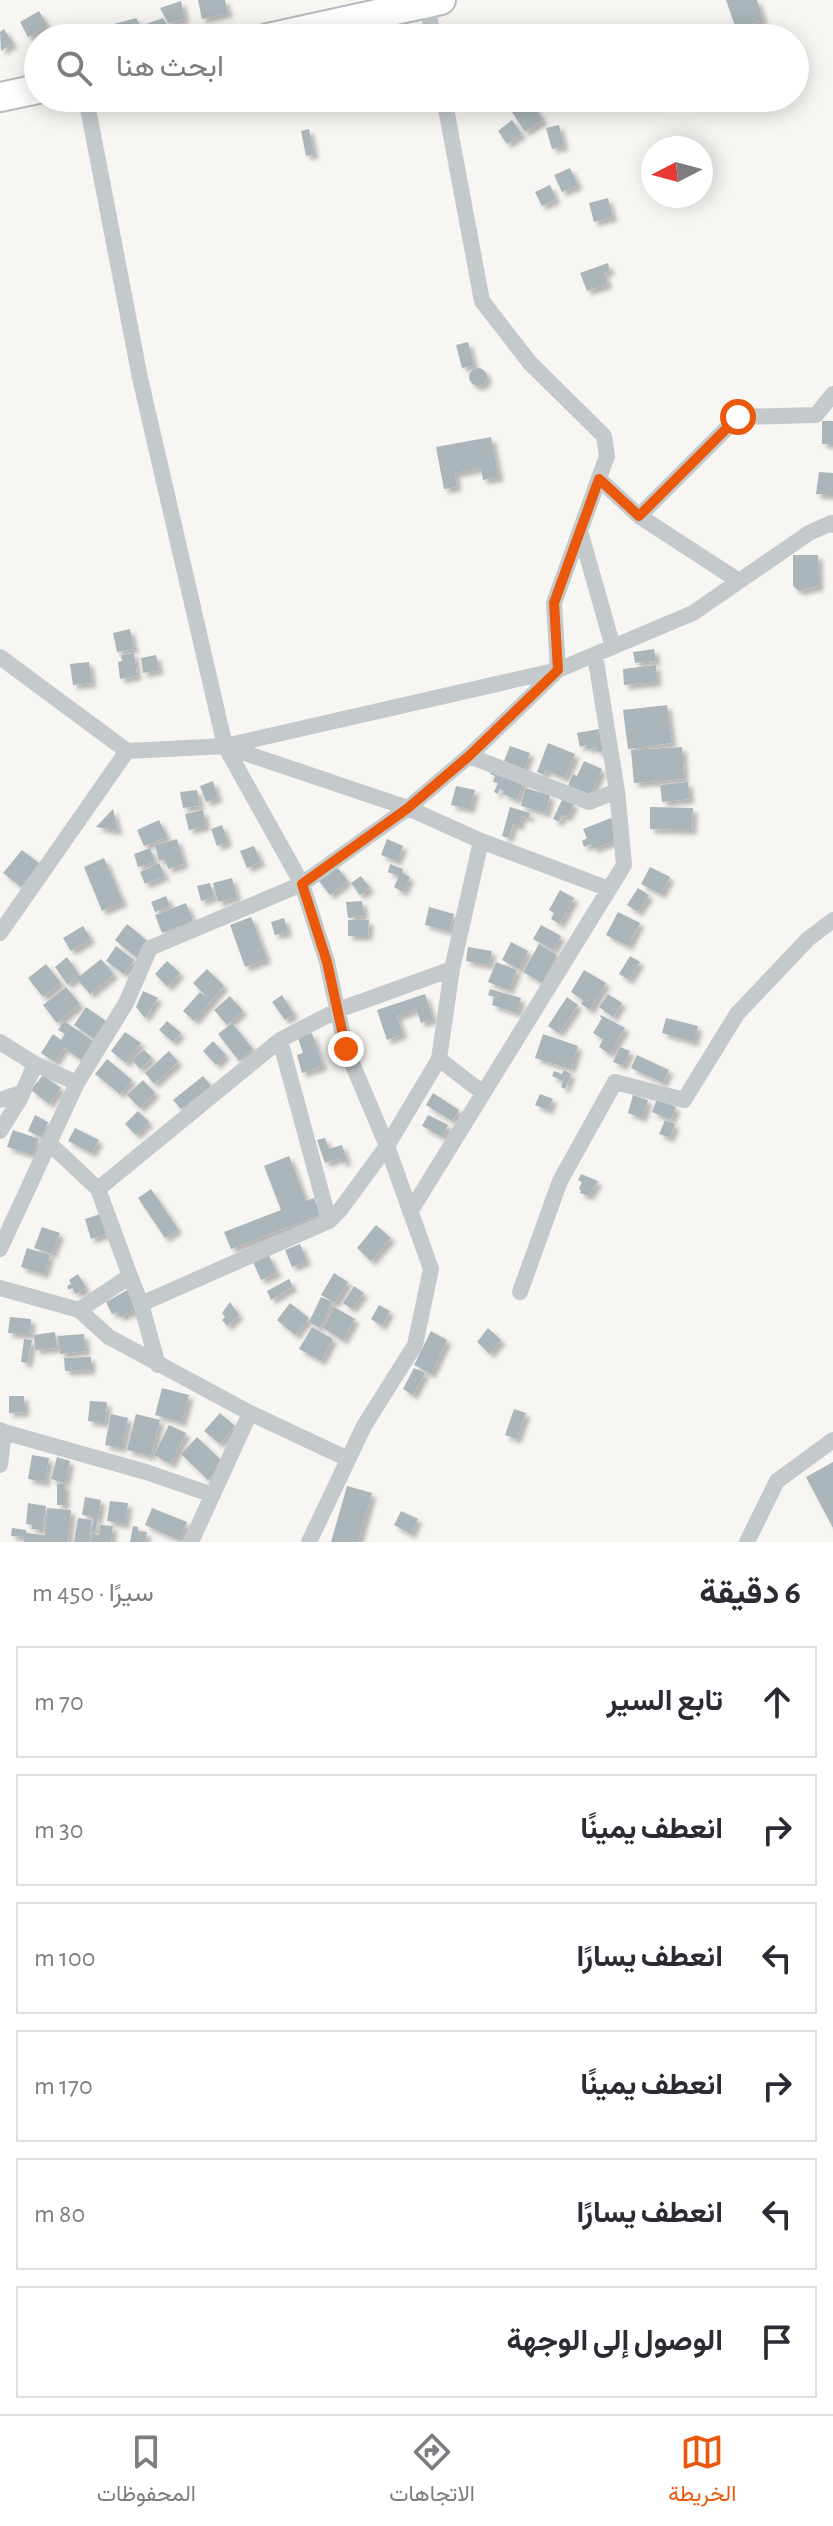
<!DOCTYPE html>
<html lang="ar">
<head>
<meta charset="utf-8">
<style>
  body { margin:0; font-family:"Alegreya Sans",Vazirmatn,sans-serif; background:#f7f7f7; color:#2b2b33; direction:rtl }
  .compass { position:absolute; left:641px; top:136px; width:72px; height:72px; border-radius:50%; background:#fff; box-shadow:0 4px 20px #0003; rotate:264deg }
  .stop { position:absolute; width:24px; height:24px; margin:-18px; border:6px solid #ea580c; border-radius:50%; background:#fff }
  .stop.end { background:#ea580c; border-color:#fff; box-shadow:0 2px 8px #0008 }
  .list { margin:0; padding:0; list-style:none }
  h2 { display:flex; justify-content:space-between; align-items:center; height:104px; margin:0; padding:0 32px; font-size:34px }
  h2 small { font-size:26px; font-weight:400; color:#7c7c81 }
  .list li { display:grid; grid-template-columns:52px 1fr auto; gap:24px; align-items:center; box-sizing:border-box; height:112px; margin:0 16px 16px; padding:0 16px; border:2px solid #e1e1e2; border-radius:0px }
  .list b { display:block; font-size:30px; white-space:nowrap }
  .list em { font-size:26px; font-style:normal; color:#7c7c81 }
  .icon { flex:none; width:44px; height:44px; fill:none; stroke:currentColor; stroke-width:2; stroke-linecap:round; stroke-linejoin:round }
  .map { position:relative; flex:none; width:833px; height:1542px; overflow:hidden; direction:ltr }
  .search { position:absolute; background:#fff; box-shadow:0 4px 20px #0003; left:24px; right:24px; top:24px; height:88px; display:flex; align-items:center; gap:20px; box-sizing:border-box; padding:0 28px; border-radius:44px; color:#7c7c81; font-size:30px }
  .sheet { height:872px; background:#fff }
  nav { display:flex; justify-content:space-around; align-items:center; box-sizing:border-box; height:112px; border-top:2px solid #e1e1e2; background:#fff; font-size:22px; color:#7c7c81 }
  nav a { display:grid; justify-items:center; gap:4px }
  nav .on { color:#ea580c }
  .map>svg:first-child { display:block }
</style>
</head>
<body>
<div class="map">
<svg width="833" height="1542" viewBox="0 0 833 1542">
  <defs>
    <filter id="shadow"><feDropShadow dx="4.5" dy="4.5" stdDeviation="2" flood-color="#0004"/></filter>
  </defs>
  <rect width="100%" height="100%" fill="#f7f6f3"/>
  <path fill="#aab6b9" filter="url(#shadow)" d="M198 0H225L228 13 202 19Z
    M726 0H757L763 20 736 29Z
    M181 1 185 19 168 23 160 8Z
    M39 11 47 25 28 37 20 22Z
    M136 18 142 28 105 38H62Z
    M163 18 170 30 147 35 143 25Z
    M4 29 13 43 1 51 0 32Z
    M518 98H538L540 100 533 104 543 120 525 132 512 112 523 106Z
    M512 120 522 134 507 144 498 131Z
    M559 125 564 146 552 149 546 128Z
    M309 129 314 154 306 156 301 131Z
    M570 168 578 185 562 192 554 175Z
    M550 185 556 199 542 206 535 192Z
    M608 198 613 217 594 222 589 203Z
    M608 263 610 271 604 273 608 284 587 291 580 273Z
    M468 342 474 365 462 368 456 345Z
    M469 377a9 9 0 1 1 18 0a9 9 0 1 1-18 0Z
    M822 421H833V444H822Z
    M491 437 499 477 483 480 481 468 455 473 457 487 444 489 436 447Z
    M819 472 833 473V495L816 494Z
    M793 555H818L819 586 799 591 793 586Z
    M130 629 134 649 117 652 113 633Z
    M654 649 656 661 635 663 633 652Z
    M134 653 137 676 120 679 118 662 122 661 121 655Z
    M156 655 159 670 143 673 141 658Z
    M89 662 92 683 73 685 70 664Z
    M656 665 657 682 624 685 623 669Z
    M667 705 672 743 628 749 623 710Z
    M599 729 603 751 597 752 596 747 587 749 586 745 580 747 577 733Z
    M548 743 575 754 565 778 546 770 544 775 537 772Z
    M510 746 530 753 524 769 504 761Z
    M682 747 684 779 634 783 631 750Z
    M584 761 602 769 590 796 568 786 573 774 577 776Z
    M492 769 524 781 517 800 503 794 504 791 500 789 498 794 494 792 498 783 493 782 495 776 490 774Z
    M213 781 218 798 206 802 200 786Z
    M688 782 690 799 662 802 660 785Z
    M456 786 475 790 470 809 451 805Z
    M525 788 550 795 546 813 521 806Z
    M197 790 200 806 183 808 180 792Z
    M563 798 574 804 567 817 562 815 559 822 553 819Z
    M510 807 530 813 529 818 522 816 519 826 513 824 509 838 502 836Z
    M650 807 693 808 692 830 650 829Z
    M113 809 118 831 96 827Z
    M203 810 206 826 189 830 185 814Z
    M611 818 619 839 593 849 591 844 584 847 582 841 587 838 583 829Z
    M159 820 167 837 144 846 137 830Z
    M222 825 228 842 217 846 211 829Z
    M177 839 184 864 168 869 165 859 159 861 155 845Z
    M387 839 403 846 397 861 381 855Z
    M254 846 261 862 247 868 240 851Z
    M150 848 155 862 138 867 134 854Z
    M22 850 39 863 21 887 3 873Z
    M104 858 123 902 102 911 84 867Z
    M159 863 165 876 145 884 140 872Z
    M390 864 403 869 402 873 410 877 403 892 394 887 399 876 388 872Z
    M336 866 348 881 330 895 318 880Z
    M650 867 670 877 661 894 641 884Z
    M361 876 370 888 360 895 351 883Z
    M232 878 237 897 218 902 213 883Z
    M210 883 214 897 201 901 197 886Z
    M638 888 649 895 638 912 627 905Z
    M560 890 574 898 560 924 551 919 554 913 549 910Z
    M166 896 170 906 155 912 151 902Z
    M362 901 364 916 348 918 346 902Z
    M186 903 193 921 162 933 155 915Z
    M429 907 454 914 449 931 425 925Z
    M618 912 640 923 628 946 606 935Z
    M251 917 267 959 245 967 230 925Z
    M284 918 288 932 275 935 271 922Z
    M348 920H369L368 936H348Z
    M127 924 150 943 137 958 115 940Z
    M541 925 561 936 553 950 533 939Z
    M83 926 91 939 71 951 63 938Z
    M511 942 528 951 519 969 502 960Z
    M539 944 557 955 542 983 523 972Z
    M116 946 134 960 124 974 106 961Z
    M468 947 492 951 489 965 466 961Z
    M630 956 640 962 629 980 619 974Z
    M67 957 80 976 101 959 114 974 90 994 76 978 67 984 55 967Z
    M167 961 180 973 168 987 155 974Z
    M496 962 517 970 509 990 488 982Z
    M46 964 61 983 43 997 28 978Z
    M207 969 224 986 194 1021 183 1011 200 992 207 997 193 983Z
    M584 970 606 983 590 1010 581 1004 583 1000 571 992Z
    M66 987 80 1004 57 1023 43 1005Z
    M490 989 521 998 517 1013 492 1005 494 997 488 995Z
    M143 991 158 998 145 1018 136 1007Z
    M425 994 433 1019 421 1023 416 1009 397 1016 403 1034 387 1040 377 1010Z
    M608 994 622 1003 613 1017 599 1007Z
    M282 995 294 1014 285 1020 272 1002Z
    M230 996 243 1011 227 1025 214 1010Z
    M567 997 578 1005 559 1033 548 1026Z
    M86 1007 106 1021 94 1039 74 1025Z
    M601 1015 625 1028 610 1054 599 1047 603 1039 593 1033 602 1018 600 1017Z
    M666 1018 698 1026 694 1042 662 1033Z
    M64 1021 93 1041 81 1060 64 1048 55 1062 41 1053 53 1034 61 1040 65 1034 58 1030Z
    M167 1021 181 1033 173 1042 159 1030Z
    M232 1023 253 1049 239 1061 218 1034Z
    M125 1032 141 1043 126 1063 111 1051Z
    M312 1033 323 1066 302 1073 297 1055 303 1053 298 1038Z
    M543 1034 578 1046 571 1069 535 1058Z
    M213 1041 226 1055 216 1065 203 1051Z
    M620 1047 630 1051 623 1066 613 1062Z
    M144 1050 152 1058 140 1069 132 1060Z
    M169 1051 178 1062 154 1084 145 1073Z
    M637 1055 669 1070 663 1083 631 1068Z
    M107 1059 132 1080 120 1094 95 1074Z
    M564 1070 571 1074 565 1089 561 1087 563 1081 552 1076 554 1071 562 1074Z
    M43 1075 61 1088 49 1104 31 1090Z
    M203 1076 211 1086 181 1109 173 1100Z
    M143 1080 155 1093 140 1108 127 1095Z
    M433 1093 459 1110 452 1121 426 1105Z
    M540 1094 553 1099 548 1110 535 1105Z
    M633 1095 648 1100 642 1118 628 1113Z
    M657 1099 676 1107 671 1120 652 1112Z
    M138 1111 149 1122 136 1135 125 1124Z
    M35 1115 48 1122 41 1137 28 1131Z
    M428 1115 448 1125 442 1137 422 1126Z
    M665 1120 675 1124 670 1138 659 1134Z
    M75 1128 99 1140 92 1153 68 1141Z
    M13 1130 39 1139 33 1155 7 1147Z
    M325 1138 329 1149 342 1145 347 1161 342 1163 340 1158 325 1163 317 1140Z
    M289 1156 306 1201 314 1198 320 1215 231 1249 224 1232 281 1210 264 1166Z
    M581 1174 598 1181 589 1196 580 1193 581 1190 579 1189 582 1182 578 1180Z
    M151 1189 178 1229 165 1238 138 1198Z
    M100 1214 106 1234 91 1239 85 1219Z
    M376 1225 391 1238 371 1261 357 1248Z
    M42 1227 60 1233 52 1254 34 1248Z
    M300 1244 307 1261 292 1267 285 1250Z
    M27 1248 50 1255 44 1274 21 1267Z
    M269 1255 277 1273 261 1280 253 1262Z
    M334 1273 348 1282 335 1303 321 1295Z
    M78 1274 86 1288 76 1294 72 1288 69 1290 67 1286 71 1284 69 1280Z
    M289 1279 293 1287 271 1300 267 1291Z
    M354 1286 364 1293 352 1309 343 1303Z
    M129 1289 140 1310 133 1314 132 1311 120 1317 117 1312 112 1314 106 1302Z
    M321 1297 332 1302 320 1328 309 1322Z
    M230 1302 239 1315 227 1326 222 1320 225 1317 222 1313Z
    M290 1303 309 1318 295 1335 277 1320Z
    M379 1305 390 1311 382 1326 371 1319Z
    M334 1307 355 1319 343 1340 323 1328Z
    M10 1317 31 1319 30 1335 8 1333Z
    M312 1327 333 1339 321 1361 299 1349Z
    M488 1328 501 1340 490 1354 477 1342Z
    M431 1331 447 1340 431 1374 414 1365Z
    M55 1332 57 1348 35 1350 34 1335Z
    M84 1334 86 1351 60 1354 58 1336Z
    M24 1339 32 1340 30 1351H28H30L28 1363 21 1362Z
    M91 1357V1370L65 1371 64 1358Z
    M414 1368 425 1373 413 1395 403 1389Z
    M162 1388 189 1395 182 1422 155 1415Z
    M9 1396H24L25 1412 9 1413Z
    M90 1401 107 1402 105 1423 88 1421Z
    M514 1409 526 1413 517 1439 505 1435Z
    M220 1413 235 1426 220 1444 204 1431Z
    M111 1414 128 1418 122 1448 105 1445Z
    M136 1414 160 1420 151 1456 127 1450Z
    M169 1425 186 1433 171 1464 154 1455Z
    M197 1437 224 1463 208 1480 181 1454Z
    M32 1455 49 1458 45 1482 28 1479Z
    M57 1457 70 1461 65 1483 51 1479Z
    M833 1462V1528L806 1477Z
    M57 1484H65V1505H57Z
    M347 1486 372 1493 358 1542H331Z
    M85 1497 101 1500 95 1533 91 1532 94 1517 82 1515Z
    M110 1501 128 1503 125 1524 107 1521Z
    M28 1503 46 1506 43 1530 32 1529V1525L26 1524Z
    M47 1508 71 1510 68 1542H24V1537L11 1536 12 1528 26 1530V1533L45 1535Z
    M152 1508 187 1522 179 1540 145 1525Z
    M401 1511 418 1519 411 1534 394 1525Z
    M78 1518 92 1520 89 1542H74Z
    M100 1525 113 1526 111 1542H91L92 1534 99 1535Z
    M133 1526 138 1527V1531L147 1532 145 1542H130Z"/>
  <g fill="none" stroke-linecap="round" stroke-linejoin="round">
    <g stroke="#b6bbbd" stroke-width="32">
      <path id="highway" d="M268 38 441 0
        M0 97 38 89"/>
    </g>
    <path stroke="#c4c9cc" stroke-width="16" d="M427 3 433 38
      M86 98 140 378 225 746 302 884 327 962 346 1049 387 1146 431 1269 415 1345 364 1426 309 1542
      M599 479 639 516 738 417 816 415 833 394
      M639 516 739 581
      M580 531 613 647
      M0 657 127 751 0 933
      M227 747 408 808 481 841 609 889
      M127 751 225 746 558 670 554 603 607 456 604 436 530 363 482 301 444 98
      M469 756 589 802 617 791
      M280 1040 329 1221
      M0 1042 35 1064 77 1083
      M439 1059 483 1093
      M0 1100 23 1092
      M0 1131 20 1099 35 1064
      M49 1143 98 1189 280 1040 338 1010 452 969
      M98 1189 130 1276
      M410 1212 624 865 617 791 595 655
      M0 1249 77 1083 126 1003 150 948 302 884 408 808 469 756 558 670 693 613 809 533 831 523 833 525
      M0 1288 79 1310 109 1337 250 1413 348 1459
      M520 1292 560 1181 615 1082 684 1100 737 1014 808 939 833 920
      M79 1310 130 1276 141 1304
      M158 1365 141 1304 329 1221 340 1210 387 1146 439 1059 452 969 481 841
      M0 1430 4 1432 0 1465
      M4 1432 146 1472 213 1495
      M191 1542 250 1413
      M747 1542 777 1481 833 1440"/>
    <use href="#highway" stroke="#fff" stroke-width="28"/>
  </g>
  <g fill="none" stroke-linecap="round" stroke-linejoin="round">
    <path stroke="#ea580c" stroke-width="10" d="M346 1049 327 962 302 884 408 808 469 756 558 670 554 603 599 479 639 516 738 417"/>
  </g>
</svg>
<svg class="compass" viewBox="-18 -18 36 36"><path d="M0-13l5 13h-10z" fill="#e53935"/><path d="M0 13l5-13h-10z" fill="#7c7c81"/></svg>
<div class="stop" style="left:738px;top:417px"></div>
<div class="stop end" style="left:346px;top:1049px"></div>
<div class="search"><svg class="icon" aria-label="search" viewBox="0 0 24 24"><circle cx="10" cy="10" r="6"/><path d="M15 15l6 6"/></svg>ابحث هنا</div>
</div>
<section class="sheet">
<h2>6 دقيقة<small>سيرًا · 450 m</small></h2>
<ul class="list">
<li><svg class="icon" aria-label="ahead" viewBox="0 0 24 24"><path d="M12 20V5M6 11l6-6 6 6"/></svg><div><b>تابع السير</b></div><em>70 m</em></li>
<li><svg class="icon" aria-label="right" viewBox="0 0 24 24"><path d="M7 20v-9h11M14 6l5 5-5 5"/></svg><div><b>انعطف يمينًا</b></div><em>30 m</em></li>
<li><svg class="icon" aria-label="left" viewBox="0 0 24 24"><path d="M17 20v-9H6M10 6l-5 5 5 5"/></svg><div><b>انعطف يسارًا</b></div><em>100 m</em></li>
<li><svg class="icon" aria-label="right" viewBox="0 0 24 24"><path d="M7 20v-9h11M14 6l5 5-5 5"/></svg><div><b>انعطف يمينًا</b></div><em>170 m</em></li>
<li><svg class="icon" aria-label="left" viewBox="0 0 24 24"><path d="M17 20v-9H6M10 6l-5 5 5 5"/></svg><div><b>انعطف يسارًا</b></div><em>80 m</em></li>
<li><svg class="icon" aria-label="arrive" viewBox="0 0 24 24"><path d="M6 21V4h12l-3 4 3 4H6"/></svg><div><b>الوصول إلى الوجهة</b></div></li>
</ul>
</section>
<nav>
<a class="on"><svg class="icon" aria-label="map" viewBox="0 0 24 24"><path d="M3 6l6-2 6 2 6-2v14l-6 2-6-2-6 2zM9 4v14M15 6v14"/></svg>الخريطة</a>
<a><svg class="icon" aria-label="directions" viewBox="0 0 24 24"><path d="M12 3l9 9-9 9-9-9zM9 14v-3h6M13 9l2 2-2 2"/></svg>الاتجاهات</a>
<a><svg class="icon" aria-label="saved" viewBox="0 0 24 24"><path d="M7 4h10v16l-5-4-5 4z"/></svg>المحفوظات</a>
</nav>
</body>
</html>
